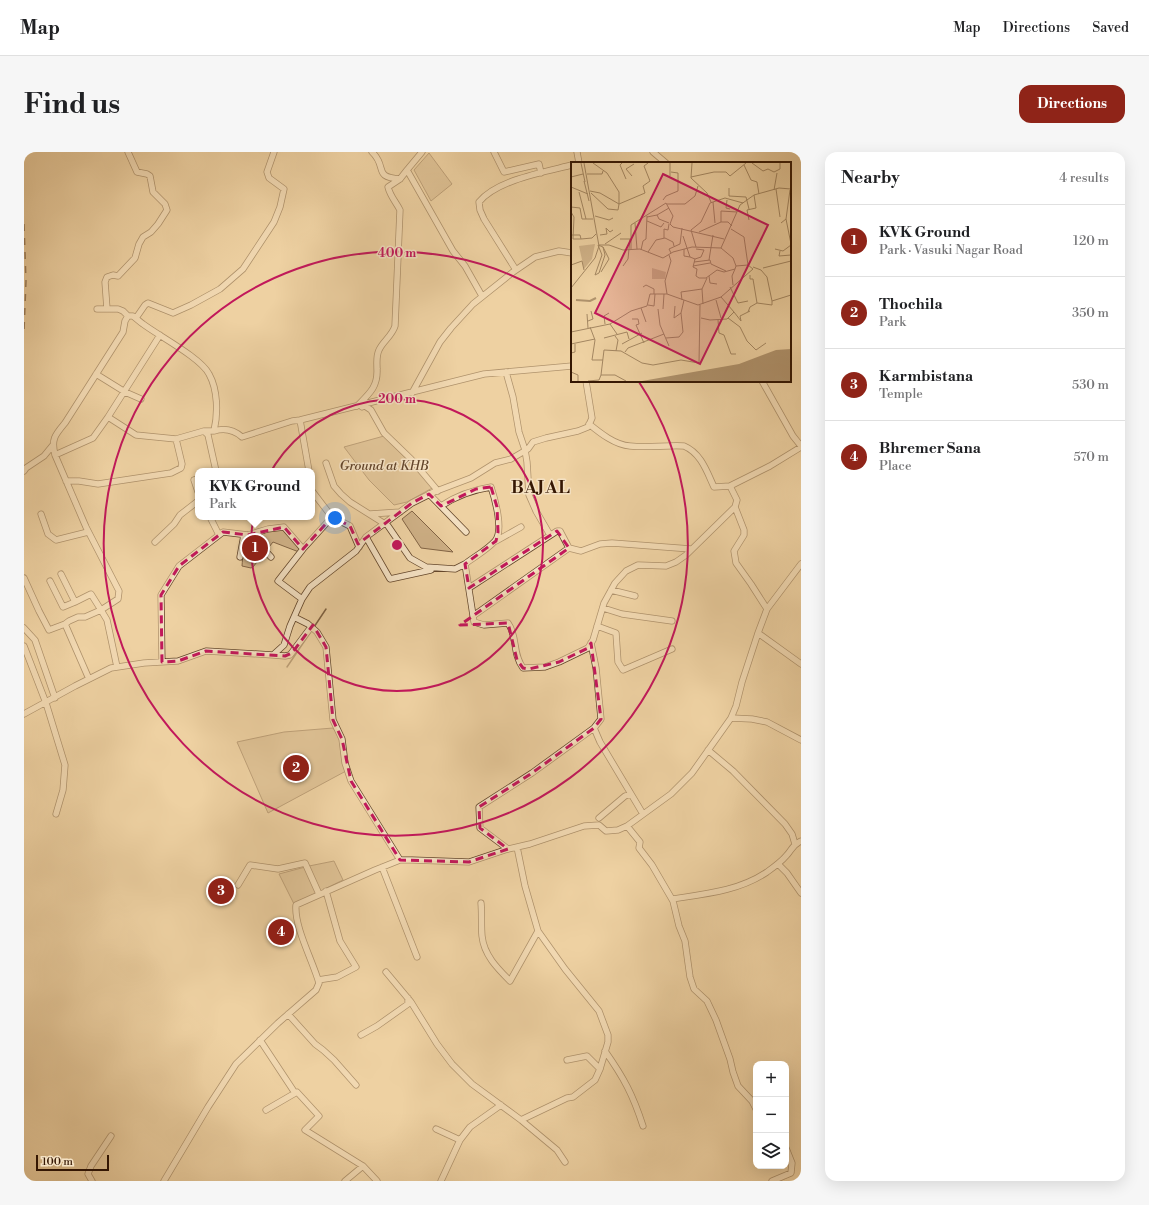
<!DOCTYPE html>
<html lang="en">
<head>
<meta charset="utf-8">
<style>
  body { margin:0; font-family:"Libre Bodoni",serif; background:#f6f6f6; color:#202124 }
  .controls { position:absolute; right:12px; bottom:12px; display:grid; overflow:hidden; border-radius:8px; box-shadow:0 4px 16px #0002 }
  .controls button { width:36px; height:36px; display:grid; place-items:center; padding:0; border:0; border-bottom:1px solid #e0e0e0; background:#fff; color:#202124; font:20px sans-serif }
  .scale { position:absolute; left:12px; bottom:10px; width:73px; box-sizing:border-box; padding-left:4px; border:2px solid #351703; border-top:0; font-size:11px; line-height:14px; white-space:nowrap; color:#351703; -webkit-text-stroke:3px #f4e1c3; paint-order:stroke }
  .you { position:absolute; left:311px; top:366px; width:14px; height:14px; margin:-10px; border:3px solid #fff; border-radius:50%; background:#1a73e8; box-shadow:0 0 0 6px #1a73e833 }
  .badge { display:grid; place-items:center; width:26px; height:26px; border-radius:50%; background:#8f2418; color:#fff; font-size:13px; font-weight:700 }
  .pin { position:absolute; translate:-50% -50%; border:2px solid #fff; box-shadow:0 1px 4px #0006 }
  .popup { position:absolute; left:171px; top:316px; width:120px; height:52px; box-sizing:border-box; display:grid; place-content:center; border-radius:8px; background:#fff; filter:drop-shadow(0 1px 3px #0005); font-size:13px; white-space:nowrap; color:#757577 }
  .popup b { font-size:15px; color:#202124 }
  .popup::after { content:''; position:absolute; left:50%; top:100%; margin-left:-8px; border:8px solid transparent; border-top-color:#fff }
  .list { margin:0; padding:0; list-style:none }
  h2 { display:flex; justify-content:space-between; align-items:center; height:52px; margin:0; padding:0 16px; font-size:17px }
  h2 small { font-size:13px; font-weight:400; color:#757577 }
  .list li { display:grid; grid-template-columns:26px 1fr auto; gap:12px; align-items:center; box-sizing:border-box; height:72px; padding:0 16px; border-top:1px solid #e0e0e0 }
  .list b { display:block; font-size:15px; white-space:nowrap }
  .list p { margin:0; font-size:13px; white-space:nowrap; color:#757577 }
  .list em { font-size:13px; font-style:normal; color:#757577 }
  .icon { flex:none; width:22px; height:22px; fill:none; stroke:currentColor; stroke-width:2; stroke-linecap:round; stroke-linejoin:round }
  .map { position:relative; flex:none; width:777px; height:1029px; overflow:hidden; border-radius:12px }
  header { display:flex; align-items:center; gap:24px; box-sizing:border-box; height:56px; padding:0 20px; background:#fff; border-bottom:1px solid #e0e0e0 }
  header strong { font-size:19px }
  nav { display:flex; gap:22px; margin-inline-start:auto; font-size:14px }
  .intro { display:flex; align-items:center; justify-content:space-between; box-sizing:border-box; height:96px; padding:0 24px }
  h1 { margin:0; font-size:28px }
  .button { padding:10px 18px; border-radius:12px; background:#8f2418; color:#fff; font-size:14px; font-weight:700 }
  main { display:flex; gap:24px; padding:0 24px }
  aside { flex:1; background:#fff; border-radius:12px; box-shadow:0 4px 16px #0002 }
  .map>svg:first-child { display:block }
</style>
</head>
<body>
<header>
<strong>Map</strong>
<nav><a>Map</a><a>Directions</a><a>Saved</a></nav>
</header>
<div class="intro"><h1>Find us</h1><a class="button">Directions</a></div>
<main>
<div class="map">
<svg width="777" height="1029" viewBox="0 0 777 1029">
  <rect width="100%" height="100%" fill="#eed1a2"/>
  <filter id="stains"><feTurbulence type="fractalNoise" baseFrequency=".005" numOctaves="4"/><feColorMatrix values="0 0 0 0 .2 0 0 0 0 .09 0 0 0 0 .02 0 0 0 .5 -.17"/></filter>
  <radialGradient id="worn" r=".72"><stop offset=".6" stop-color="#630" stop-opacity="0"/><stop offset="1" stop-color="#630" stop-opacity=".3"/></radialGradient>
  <path fill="#cfb187" stroke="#826445" d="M405 1 428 32 407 49 390 18Z
    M360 284 410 335 383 350 370 353 345 328 320 295Z
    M388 359 429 400 397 396 378 367Z
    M257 376 277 397 275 400 249 390 229 415 227 416 218 414C219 405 218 391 226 385Z
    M309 576 315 584 322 619 244 661 213 590 260 580Z
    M310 709 319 728 270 752 255 722 285 714Z"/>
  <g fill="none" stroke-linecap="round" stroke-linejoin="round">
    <path stroke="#7e6142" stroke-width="1.5" d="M290 475 302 457
      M263 515 288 478"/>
    <g stroke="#63462b" stroke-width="7">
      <path id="minor" d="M348 0C364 15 348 25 376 27
        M470 0 480 20 515 12 517 21
        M553 0 555 11
        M629 0 642 11
        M383 18 398 0
        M492 118 460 67 456 58 455 50C473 28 520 20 548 13
        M73 157H94L99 159 104 164
        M83 157 81 130 83 125 89 123 94 124 111 106 115 92 119 85 127 80 134 72 143 58 141 52 129 40 126 24 123 22 113 20 104 0
        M112 166 121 153 124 151 149 161 167 153 196 137 219 117 250 70 256 55 260 37 245 26 243 20 250 0
        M482 220 489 245 495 280 501 298 503 310 505 343 512 359 526 383
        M72 222 101 240 117 247
        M738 229 769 284 777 294
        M388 241 416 190 427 176 449 152 489 120 511 105 535 99 548 101
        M333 254C345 242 354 235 353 217 353 210 352 204 355 198 359 189 368 184 371 174L376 58C372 50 366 44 364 35L376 27 383 18 429 99 441 114 458 144
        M338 255 341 254 347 258 360 281 387 307 414 339
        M84 265 136 183
        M276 268 285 319
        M565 272C576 281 591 293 606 294 624 296 642 293 660 294 677 301 683 320 690 335L706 334
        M190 279H180L184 283 192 319
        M31 303 69 286 84 265 112 283 152 287 180 279
        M302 311 310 334 317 342 326 350 361 372
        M0 319 2 316 20 304 29 293
        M174 327 170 328 174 340
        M42 329H55L74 332 147 321 157 316 158 312 152 287
        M405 342 442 380
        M417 354C432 344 448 338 467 335 471 347 480 379 471 389 463 398 450 405 441 412
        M711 355 720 378V383L710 399 712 411 727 432 743 457
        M17 362 24 382 32 388 64 380
        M346 362 376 360
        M186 365 195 383
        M308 365 326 374 335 395
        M362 371 386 406 402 415 431 417 441 412 450 470 460 473 484 471C494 485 488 501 499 516L521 515 535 510 564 496 569 488 580 451 591 431 602 419 614 413 642 414 652 410 662 403 711 355 713 348 706 334 746 314 777 295
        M224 383 228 385 247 405
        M342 385 366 427 407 418
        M472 389 497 375
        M131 390 150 372 156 363 174 349
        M216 405 220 383
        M37 422 51 450 67 442 77 458 61 465H54L45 469 41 472
        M0 426 15 459 25 478 41 472 65 527
        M26 429 39 455 51 450
        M445 436 533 379H536L545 396 557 399 576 392 588 391 667 397
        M587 438 611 444
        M278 447 254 429 279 397 308 365 288 339
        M579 456 598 462 648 469
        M449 464 545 396
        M270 465 284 472 293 480 302 495 309 568 318 587 321 611 327 629 376 708
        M573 474 592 481 594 510 599 518 648 497
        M0 476 11 488 31 546
        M734 481 777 512
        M567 491 572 516 577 567 570 576 576 590 619 662
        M0 494 22 551 41 613 39 638 32 662
        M249 503 261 504 266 503 287 475
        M138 510 137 443 155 414 199 380 224 383 244 377 260 375 279 397
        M93 515 83 468 77 458 94 447 95 439 62 375 31 303C27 287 31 283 41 271L99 180 101 169 104 164H109C113 167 116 170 119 172 135 184 177 206 185 222 194 238 194 262 190 279 200 276 210 278 218 285L268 269 276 268 460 222 548 214
        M0 562 51 534 87 516 120 511 154 509 182 499 249 503 260 493 266 474 278 447 286 435 332 399 342 385 388 351 410 340 447 326 471 311 487 307 504 297 509 290 522 286 554 279 564 275 568 266 562 229
        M707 566 728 567 743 570 777 588
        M684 598 709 619 761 672 768 682 771 692
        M575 666 601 644 607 642
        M603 674 616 690 615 696 628 713 649 749 655 774 661 789 666 825 670 837 683 849 692 868 706 907 709 920 714 934 728 949 732 957
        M493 695 501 734 514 779 541 817 575 859 584 883V890L576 917 571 928 549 945 543 946 497 968
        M484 697 456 676 455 655 508 621 570 576
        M754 712 763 721 777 741
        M358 715 393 805
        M214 733 226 713 254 717 281 711 295 742
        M648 747C681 742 715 739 743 720 750 715 757 710 762 704 768 698 768 693 777 689
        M457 751C458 762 457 773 458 784 460 803 473 816 486 829L514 779
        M362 820 387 850 413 892 428 912 448 932 497 968 533 998 541 1010
        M294 828 313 825 332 815 316 789 302 739
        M264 862 291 892 299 898 310 908 332 933
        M337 883 353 874 384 852V846
        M236 888 271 941
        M581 899C600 926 609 943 619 974
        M543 908 563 904 576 917
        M242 958 273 940 295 964 281 978 339 1014 353 1029
        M412 977 436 988
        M68 1029 64 1022 67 1014 87 984
        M140 1029 184 955 212 912 254 871 292 838 295 831C289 809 270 775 272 753L351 718 376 708H388L445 710 484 697 506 692 560 674 575 673 582 679 594 678 603 674 647 642 668 621 707 566 712 554 718 530 734 481 743 457 777 412
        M321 1029 339 1014
        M417 1029 436 988 446 975 477 953
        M748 1029 767 1021 768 1011 762 996"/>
    </g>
    <use href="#minor" stroke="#f4e1c3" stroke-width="5.5"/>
    <path stroke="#351703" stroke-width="1.5" stroke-dasharray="7 7" stroke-linecap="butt" d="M0 72 2 129 0 179"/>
  </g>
  <path d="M0 0H777V1029H0ZM467 335 473 355 474 380 472 389 441 412 445 436 533 379 545 396 436 473 484 471 493 508 499 516 505 517 535 510 564 496 567 491 577 567 570 576 508 621 455 655 456 676 484 697 445 710 376 708 327 629 318 587 309 568 302 495 289 473 268 501 261 504 182 499 154 509 138 510 137 443 155 414 199 380 224 383 260 375 279 397 308 365 326 374 334 392 388 351 405 342 417 354 452 337Z" fill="#eed1a2" fill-opacity=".55" fill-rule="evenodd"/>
  <path fill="none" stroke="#c2185b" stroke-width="3" stroke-dasharray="8 5" stroke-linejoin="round" d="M467 335 473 355 474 380 472 389 441 412 445 436 533 379 545 396 436 473 484 471 493 508 499 516 505 517 535 510 564 496 567 491 577 567 570 576 508 621 455 655 456 676 484 697 445 710 376 708 327 629 318 587 309 568 302 495 289 473 268 501 261 504 182 499 154 509 138 510 137 443 155 414 199 380 224 383 260 375 279 397 308 365 326 374 334 392 388 351 405 342 417 354 452 337Z"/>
  <g fill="none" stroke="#c2185b" stroke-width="2">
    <circle cx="373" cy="393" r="146"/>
    <path d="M615 230A292 292 0 1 1 547 158"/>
  </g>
  <g text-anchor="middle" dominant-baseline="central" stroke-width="3" stroke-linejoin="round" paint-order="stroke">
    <g font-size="13" font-style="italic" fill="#63452b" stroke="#f4e1c3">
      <text x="360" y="314">Ground at KHB</text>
    </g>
    <g font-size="17" font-weight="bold" letter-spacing="1" fill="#351703" stroke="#f4e1c3">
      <text x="517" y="336">BAJAL</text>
    </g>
  </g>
  <g transform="translate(547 10)">
    <rect width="220" height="220" fill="#eed1a2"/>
    <path d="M24 82 21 97 13 107 8 84ZM81 106 95 110 94 117H81Z" fill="#cfb187"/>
    <path d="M220 187V219H71L168 202 205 188Z" fill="#af926c"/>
    <path fill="none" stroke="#af926c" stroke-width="2" d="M5 138 19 139 25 136"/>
    <path fill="none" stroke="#a48762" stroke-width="1" d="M10 1 14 20M51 1 49 3 55 17M121 1 120 16 136 31 140 40M181 1 192 9 197 7 203 10 209 7V1M173 3 180 18 186 20 188 32M16 12H31L32 9M61 14 55 7 63 2M99 14V1M0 15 12 12M120 15 143 10H155L159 14 175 1M13 19 18 39M0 25 17 32M158 26V34L175 35 178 47M205 27 209 55M203 28 206 11M19 29 29 31 48 42V30L36 11 22 1M8 30 15 57H22M20 31 37 47 47 48 48 42 74 31 72 24 79 19 73 4 77 1M92 38 95 34 107 29V11L100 10M156 38 155 46 159 47M142 40 154 36 172 41M96 42H114L124 34 127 24M0 45 9 46 11 57H15M0 50 3 55 2 77H10M86 53 98 46M24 54 38 58 42 56M76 55 86 53 88 57 98 61M215 57 219 28M178 58 176 48 185 46 183 33M76 59 90 65 93 61M150 60V49L166 50M64 61 66 87M210 61 215 57 220 82M128 70 150 60H157L161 64M0 73H9L10 77 21 76 25 72M29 73 36 72 35 66 39 70 42 68M112 74 116 86M93 76V67L97 68 98 62M49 77H59L57 97 52 104M34 82 50 71M27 83 32 85 34 93 28 111 24 113 31 93ZM28 83H38L52 88 69 87 92 96 102 90 121 85 150 86 169 43 183 33 208 26 220 27M125 85 120 68 130 60 139 41 142 40 144 61M116 86 119 95 124 97 122 105 126 107 125 114 128 116H135L146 108 153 110 164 107 165 104 177 103M150 86 162 96 165 104M113 87V94L119 95M204 87 212 89 220 83M60 88V63L95 41 102 54 99 62 102 65 153 77M70 88 72 79 75 77 76 54M209 89 208 94 220 93M77 90 85 78 94 76 102 80 103 84M100 91 98 87 109 82 111 66M124 97 130 95 133 88 125 87M138 98 142 73M123 100 139 98 140 102 155 109M0 103 11 99 13 108M122 104 139 101M182 105 190 108 196 115 201 139M192 106 220 99M30 110 38 97 32 85M179 113V117H182L186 141 201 143V139L220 133M138 114 139 121 146 122M162 123 161 114 164 107M72 125 75 123 83 127V132M159 125 167 141 177 139M0 126 24 96 28 84 13 1M96 132 94 119 100 99 98 93M150 135 163 150M111 138 110 130 131 127M145 138 150 156M132 142 131 127 136 116M77 143 83 144 84 132M104 144 103 156 110 151M70 146 75 160M87 147 89 163 98 184M92 147 93 132M177 150 179 145 186 141M16 152 17 166M130 156 139 158 156 157 163 150 170 159 169 154 179 149M157 156 169 165 176 179 185 188 195 181M61 157H67L68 162 65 163 73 181M147 158 148 171 153 173 160 192H165M17 159 22 157 20 149M34 162 33 154 38 151M39 162 46 172M19 165 24 178 21 198H32M0 170 39 162 60 149 76 144 79 132H96L127 143 150 135 182 107 177 103 173 75 160 67M44 174 47 178 45 189M33 176 56 170 58 177M95 176 108 175 112 170 110 151 113 138M0 182 24 177M51 182 71 171M54 190 57 186 93 172M0 191 4 190V182M0 210 7 213V219M30 213 33 188 50 189 71 201 82 203 110 198 128 201 129 143M17 219 28 218 30 213H44L55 219"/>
    <path fill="#c2185b" fill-opacity="0.15" stroke="#c2185b" stroke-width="2" d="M92 12 197 63 129 202 24 151Z"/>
    <rect width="220" height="220" fill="none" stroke="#351703" stroke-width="2"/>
  </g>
  <circle cx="373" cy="393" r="6" fill="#c2185b" stroke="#f4e1c3" stroke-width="2"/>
  <g font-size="12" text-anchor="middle" font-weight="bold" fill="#c2185b" stroke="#f4e1c3" stroke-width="3" stroke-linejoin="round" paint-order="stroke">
    <text x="373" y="105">400 m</text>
    <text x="373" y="251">200 m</text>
  </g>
  <rect width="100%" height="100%" filter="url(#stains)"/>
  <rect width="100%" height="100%" fill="url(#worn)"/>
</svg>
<div class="controls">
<button>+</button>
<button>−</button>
<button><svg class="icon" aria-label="layers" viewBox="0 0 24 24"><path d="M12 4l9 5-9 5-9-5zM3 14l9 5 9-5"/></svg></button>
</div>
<div class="scale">100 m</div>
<div class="you"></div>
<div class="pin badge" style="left:231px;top:396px">1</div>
<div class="popup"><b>KVK Ground</b>Park</div>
<div class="pin badge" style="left:272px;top:616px">2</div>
<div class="pin badge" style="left:197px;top:739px">3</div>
<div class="pin badge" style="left:257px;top:780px">4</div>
</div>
<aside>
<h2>Nearby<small>4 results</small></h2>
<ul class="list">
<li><span class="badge">1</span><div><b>KVK Ground</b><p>Park · Vasuki Nagar Road</p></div><em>120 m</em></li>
<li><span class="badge">2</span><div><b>Thochila</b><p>Park</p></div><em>350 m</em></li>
<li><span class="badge">3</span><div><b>Karmbistana</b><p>Temple</p></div><em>530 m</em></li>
<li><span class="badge">4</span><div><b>Bhremer Sana</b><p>Place</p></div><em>570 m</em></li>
</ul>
</aside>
</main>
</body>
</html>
